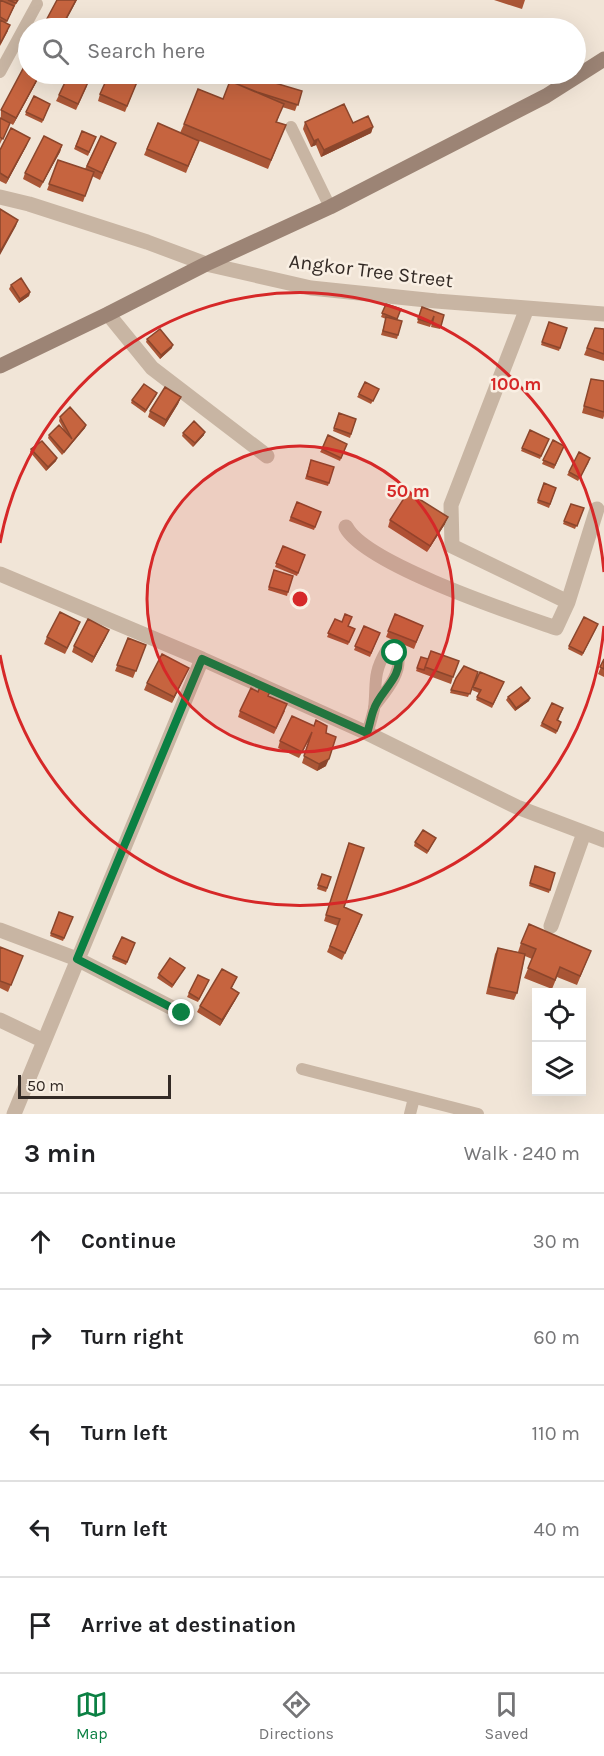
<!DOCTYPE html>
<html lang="en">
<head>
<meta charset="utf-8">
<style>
  body { margin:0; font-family:Karla,sans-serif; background:#f2f2f2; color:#202124 }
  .controls { position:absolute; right:18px; bottom:18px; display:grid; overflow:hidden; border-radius:0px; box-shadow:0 6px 24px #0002 }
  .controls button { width:54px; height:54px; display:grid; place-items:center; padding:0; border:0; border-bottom:2px solid #e0e0e0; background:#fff; color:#202124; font:30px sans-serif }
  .scale { position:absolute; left:18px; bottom:15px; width:153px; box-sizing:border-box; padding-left:6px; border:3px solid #332a25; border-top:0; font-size:16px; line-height:21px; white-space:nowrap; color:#332a25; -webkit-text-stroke:4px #f9efe3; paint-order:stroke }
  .stop { position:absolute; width:18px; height:18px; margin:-14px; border:4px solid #0b8043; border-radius:50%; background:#fff }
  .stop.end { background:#0b8043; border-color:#fff; box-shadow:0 2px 6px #0008 }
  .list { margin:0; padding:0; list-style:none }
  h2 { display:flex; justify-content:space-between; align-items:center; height:78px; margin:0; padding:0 24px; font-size:26px }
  h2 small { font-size:20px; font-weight:400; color:#757577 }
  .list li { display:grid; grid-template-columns:39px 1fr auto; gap:18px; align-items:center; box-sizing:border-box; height:96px; padding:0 24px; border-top:2px solid #e0e0e0 }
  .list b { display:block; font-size:22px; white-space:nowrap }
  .list em { font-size:20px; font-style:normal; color:#757577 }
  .icon { flex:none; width:33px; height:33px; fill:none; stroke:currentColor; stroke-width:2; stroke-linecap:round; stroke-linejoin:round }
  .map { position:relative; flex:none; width:604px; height:1114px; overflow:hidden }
  .search { position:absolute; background:#fff; box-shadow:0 6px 24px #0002; left:18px; right:18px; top:18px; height:66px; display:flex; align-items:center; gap:15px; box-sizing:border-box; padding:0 21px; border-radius:33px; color:#757577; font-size:22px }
  .sheet { height:558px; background:#fff }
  nav { display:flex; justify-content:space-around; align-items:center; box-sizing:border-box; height:84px; border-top:2px solid #e0e0e0; background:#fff; font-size:16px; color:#757577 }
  nav a { display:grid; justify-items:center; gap:3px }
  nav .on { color:#0b8043 }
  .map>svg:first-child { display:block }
</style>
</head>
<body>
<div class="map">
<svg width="604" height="1114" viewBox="0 0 604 1114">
  <rect width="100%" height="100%" fill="#f1e5d7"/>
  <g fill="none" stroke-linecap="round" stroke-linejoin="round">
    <path stroke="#c8b5a3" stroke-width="12" d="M0 72 37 4
      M291 127 330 207
      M367 733C370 725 372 717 374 709 377 684 372 675 386 651L398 656C402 674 384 693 374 707
      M302 1069 478 1114
      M410 1114 414 1098"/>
    <path stroke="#c8b5a3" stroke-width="15" d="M0 197 29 204 147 242 206 264 311 288 436 301 604 314
      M527 308 451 505 452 546 568 602
      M108 314 152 368 267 456
      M346 527C365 564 513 613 556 628L568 602 597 509
      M0 574 202 659 367 733 517 807 604 840
      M551 926 584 833
      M0 930 77 959 182 1013
      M0 1020 44 1041
      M14 1114 202 659"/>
    <path stroke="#9c8475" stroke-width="15" d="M0 366 108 314 206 264 330 207 546 96 604 59"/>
  </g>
  <path fill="#aa5636" d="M0 0H18L6 23 8 31 0 46Z
    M494 0H525L522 9Z
    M40 74 38 79 13 125 10 123 0 144 1 110Z
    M137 82 125 112 98 101 100 94Z
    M87 86 76 110 56 101 59 95Z
    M302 91 295 111 282 107 277 122 286 125 268 169 180 133 184 124 223 99Z
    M34 96 50 104 42 123 25 115Z
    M305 122 353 123 373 127 371 133 321 157 316 145 311 147 303 129Z
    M158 123 199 141 186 173 144 155Z
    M82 131 96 137 88 156 74 149Z
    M101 136 116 143 100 180 92 176 83 202 47 190 58 160 85 169Z
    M27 145 6 184 0 181V150Z
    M62 145 60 152 40 188 23 179 25 173Z
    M11 285 30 292 29 296 19 303 9 289Z
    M386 304 401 309 397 320 402 321 397 339 381 335 386 319 381 317Z
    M422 307 444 315 440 329 431 327 433 319 430 327 417 323Z
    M549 322 567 328 559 351 541 345Z
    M595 328 604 329V361L584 355Z
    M147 339 172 348 160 359 146 342Z
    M591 379 604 381V416L603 419 582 413Z
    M378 392 371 404 357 397 359 394Z
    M157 393 156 396 145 413 131 403 132 400Z
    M181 397 178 404 164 427 148 417 150 411Z
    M339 413 356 419 350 438 333 431Z
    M60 417 86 425 85 428 62 455 48 438 49 435 64 430 59 421Z
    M530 430 549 439 540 459 521 451Z
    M183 433 204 435 193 447 182 436Z
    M553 440 564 446 554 469 542 464Z
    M347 444 340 461 320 452 322 449Z
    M31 449 57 458 56 461 46 471 30 452Z
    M311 460 329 483 328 486 305 479Z
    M589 462 578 481 567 475 569 472Z
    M544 483 556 488 549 508 537 503Z
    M297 502 321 512 314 530 289 521Z
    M571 504 584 508 575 529 563 524Z
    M390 520 445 524 427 552 388 527Z
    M283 546 305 555 297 576 275 567Z
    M274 570 288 592 287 596 268 590Z
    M395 614 423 626 414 649 386 637Z
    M335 619 355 629 348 645 327 637Z
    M364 626 380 633 370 657 354 650Z
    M597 627 582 656 568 649 569 646Z
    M78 628 65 654 44 644 47 637Z
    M106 637 92 663 72 652 74 646Z
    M128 638 146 645 133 678 115 671Z
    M421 657 453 677 451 684 416 671Z
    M604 659V677L598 674Z
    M478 672 468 697 450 693 456 678Z
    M480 672 504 682 492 708 476 700 479 693 472 690Z
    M186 674 172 703 144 690 147 683Z
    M269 696 285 711 274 734 238 717 240 711Z
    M508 697 530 698 529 701 515 711 506 700Z
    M563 708 558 721 561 722 556 734 540 726 542 723Z
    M326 733V766L317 771 302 763 310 738 299 758 278 748 280 741Z
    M436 838 427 854 414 846 415 842Z
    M349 843 344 907 360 921 342 960 327 952 338 926 324 921Z
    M535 866 555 873 549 893 529 886Z
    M322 874 331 877 326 892 317 889Z
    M59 912 73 917 63 941 50 936Z
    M135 943 126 965 112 959 113 956Z
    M521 943 591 951 577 985 557 977 552 989 524 978 532 959 525 956 517 993 514 1000 486 994 495 954 498 948 518 952Z
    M0 947 23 956 8 992 0 988Z
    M185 968 172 988 157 978 159 974Z
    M237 977 232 988 236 999 220 1026 197 1012 200 1006Z
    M209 980 198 1002 187 997 189 993Z"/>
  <path fill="#8b462c" d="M76 0H77L62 28H61Z
    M40 74 38 79 13 125 16 118Z
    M373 127 371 133 321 157 324 150Z
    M30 138 27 145 6 184 8 178Z
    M318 139 316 145 311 147 314 141Z
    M62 145 60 152 40 188 43 182Z
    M18 220 16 226 0 255V252Z
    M30 292 29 296 19 303 20 299Z
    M173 345 172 348 160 359 161 355Z
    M181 397 178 404 164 427 166 420Z
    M86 425 85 428 62 455 64 452Z
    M205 432 204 435 193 447 195 443Z
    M57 458 56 461 46 471 48 467Z
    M448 517 445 524 427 552 430 546Z
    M109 630 106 637 92 663 94 657Z
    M189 668 186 674 172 703 174 697Z
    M530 698 529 701 515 711 516 708Z
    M329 759 326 766 317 771 319 764Z
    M239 993 236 999 220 1026 222 1020Z"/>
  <path fill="#c6643f" stroke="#8b462c" stroke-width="1.5" d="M0 0 14 6 7 21 0 17Z
    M8 0H18L16 3Z
    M57 0H76L61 28H42Z
    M0 20 10 25 0 44Z
    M25 65 28 66V74H40L16 118 1 110Z
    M69 74H76L89 80 78 104 59 95Z
    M109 74H117L137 82 127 106 100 94Z
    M235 74H245L302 91 298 105 257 92 232 82Z
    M230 81 284 104 276 122 286 125 271 160 184 124 198 89 223 99Z
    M34 96 50 104 43 120 26 112Z
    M344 104 353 123 368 116 373 127 324 150 318 139 314 141 305 122Z
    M0 118 10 123 3 139 0 137Z
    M158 123 199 141 188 166 147 149Z
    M11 128 30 138 8 178 0 173V150Z
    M82 131 96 137 89 152 76 146Z
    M44 136 62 145 43 182 25 173Z
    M101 136 116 143 102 173 87 166Z
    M58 160 94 172 85 196 49 184Z
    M0 209 18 220 0 252Z
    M21 278 30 292 20 299 11 285Z
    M386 304 401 309 397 319 382 313Z
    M422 307 444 315 441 326 432 324 434 316 431 323 418 319Z
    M386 317 402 321 398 335 383 331Z
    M549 322 567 328 560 348 542 342Z
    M595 328 604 329V354L587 348Z
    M160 329 173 345 161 355 147 339Z
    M591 379 604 381V412L584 406Z
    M365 382 379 389 373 401 359 394Z
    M144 384 157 393 146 410 132 400Z
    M165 387 181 397 166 420 150 411Z
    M70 407 86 425 64 452 49 435 59 425 72 439 60 417Z
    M339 413 356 419 351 434 334 428Z
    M194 421 205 432 195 443 183 433Z
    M530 430 549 439 541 456 522 448Z
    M328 435 347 444 341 458 322 449Z
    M553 440 564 446 555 465 543 460Z
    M42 441 57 458 48 467 31 449Z
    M579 452 590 458 580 478 569 472Z
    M311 460 334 467 329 483 307 476Z
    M544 483 556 488 550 504 538 500Z
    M408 492 448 517 430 546 390 520Z
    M297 502 321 512 315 527 291 517Z
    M571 504 584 508 577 526 564 521Z
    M283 546 305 555 298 573 276 563Z
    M274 570 293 576 288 592 269 587Z
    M60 612 80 622 67 648 47 637Z
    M345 614 352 617 348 626 355 629 349 642 328 633 335 619 342 622Z
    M395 614 423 626 416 642 388 631Z
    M584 617 598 624 583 653 569 646Z
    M88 619 109 630 94 657 74 646Z
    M364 626 380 633 371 653 355 646Z
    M128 638 146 645 136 671 117 665Z
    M431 651 459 661 453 677 425 667Z
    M162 654 189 668 174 697 147 683Z
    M421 657 428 659 424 670 417 668Z
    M604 659V669L600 667Z
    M464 666 478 672 470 694 451 690 456 678Z
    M480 672 504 682 493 704 477 697 481 690 473 687Z
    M261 684 271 689 268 696 287 704 276 728 240 711 251 688 258 692Z
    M521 687 530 698 516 708 508 697Z
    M552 703 563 708 557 720 561 722 557 731 542 723Z
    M292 716 314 726 316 720 327 726 326 733 336 737 329 759 319 764 304 756 312 732 302 752 280 741Z
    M423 830 436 838 428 851 415 842Z
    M349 843 364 848 344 907 362 915 345 953 330 946 340 919 326 915Z
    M535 866 555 873 550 890 530 883Z
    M322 874 331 877 327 888 318 885Z
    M59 912 73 917 64 938 51 933Z
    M529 924 591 951 580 976 560 967 555 980 528 968 536 949 521 943Z
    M122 937 135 943 127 962 113 956Z
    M0 947 23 956 11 985 0 981Z
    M498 948 525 954 517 993 489 987Z
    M170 958 185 968 173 985 159 974Z
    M222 969 237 977 231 988 239 993 222 1020 200 1006Z
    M198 975 209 980 199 999 189 993Z"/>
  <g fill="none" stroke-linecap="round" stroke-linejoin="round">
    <path stroke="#0b8043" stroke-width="8" d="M182 1013 77 959 202 659 367 733C370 725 371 716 374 709 380 691 403 677 398 656L395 653"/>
  </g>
  <circle cx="300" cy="599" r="153" fill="#d62828" fill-opacity=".12"/>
  <g fill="none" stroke="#d62828" stroke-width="3">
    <circle cx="300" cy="599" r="153"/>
    <path d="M604 626A305 305 0 0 1 0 655M0 543A305 305 0 0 1 604 572"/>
  </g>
  <g text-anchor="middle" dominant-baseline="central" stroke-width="5" stroke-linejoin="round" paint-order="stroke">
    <g font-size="20" fill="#332a25" stroke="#f9efe3">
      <text transform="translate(371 271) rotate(7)">Angkor Tree Street</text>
    </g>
  </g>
  <circle cx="300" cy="599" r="9" fill="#d62828" stroke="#f9efe3" stroke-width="3"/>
  <g font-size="18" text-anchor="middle" font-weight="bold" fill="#d62828" stroke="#f9efe3" stroke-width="5" stroke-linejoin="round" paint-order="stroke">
    <text x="516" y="390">100 m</text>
    <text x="408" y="497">50 m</text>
  </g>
</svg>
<div class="controls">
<button><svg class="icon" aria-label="locate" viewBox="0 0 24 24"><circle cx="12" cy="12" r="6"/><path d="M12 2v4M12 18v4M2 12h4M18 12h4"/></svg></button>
<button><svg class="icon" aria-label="layers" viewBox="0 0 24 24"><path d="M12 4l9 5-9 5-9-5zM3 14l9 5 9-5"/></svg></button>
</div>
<div class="scale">50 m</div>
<div class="stop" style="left:395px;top:653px"></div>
<div class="stop end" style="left:182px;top:1013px"></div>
<div class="search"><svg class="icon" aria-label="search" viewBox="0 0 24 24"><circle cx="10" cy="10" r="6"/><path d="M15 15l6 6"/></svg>Search here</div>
</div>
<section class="sheet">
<h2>3 min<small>Walk · 240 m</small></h2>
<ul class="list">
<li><svg class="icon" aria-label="ahead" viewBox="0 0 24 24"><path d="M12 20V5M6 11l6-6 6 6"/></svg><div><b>Continue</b></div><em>30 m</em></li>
<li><svg class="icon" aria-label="right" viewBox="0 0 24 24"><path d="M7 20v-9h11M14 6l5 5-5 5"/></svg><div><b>Turn right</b></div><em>60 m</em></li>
<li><svg class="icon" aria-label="left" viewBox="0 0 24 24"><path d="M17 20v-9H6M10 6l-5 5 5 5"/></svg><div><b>Turn left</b></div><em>110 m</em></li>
<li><svg class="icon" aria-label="left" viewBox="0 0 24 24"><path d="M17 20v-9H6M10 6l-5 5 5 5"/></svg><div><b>Turn left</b></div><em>40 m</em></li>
<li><svg class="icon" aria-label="arrive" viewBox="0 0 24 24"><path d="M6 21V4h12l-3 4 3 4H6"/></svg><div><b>Arrive at destination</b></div></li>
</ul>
</section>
<nav>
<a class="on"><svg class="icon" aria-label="map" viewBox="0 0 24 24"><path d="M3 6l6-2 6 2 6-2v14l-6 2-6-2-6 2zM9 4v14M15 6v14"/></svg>Map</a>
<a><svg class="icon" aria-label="directions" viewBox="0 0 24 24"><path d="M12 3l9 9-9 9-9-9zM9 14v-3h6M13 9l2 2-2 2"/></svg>Directions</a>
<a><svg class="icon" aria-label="saved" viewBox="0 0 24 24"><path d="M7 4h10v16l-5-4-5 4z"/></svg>Saved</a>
</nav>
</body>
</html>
